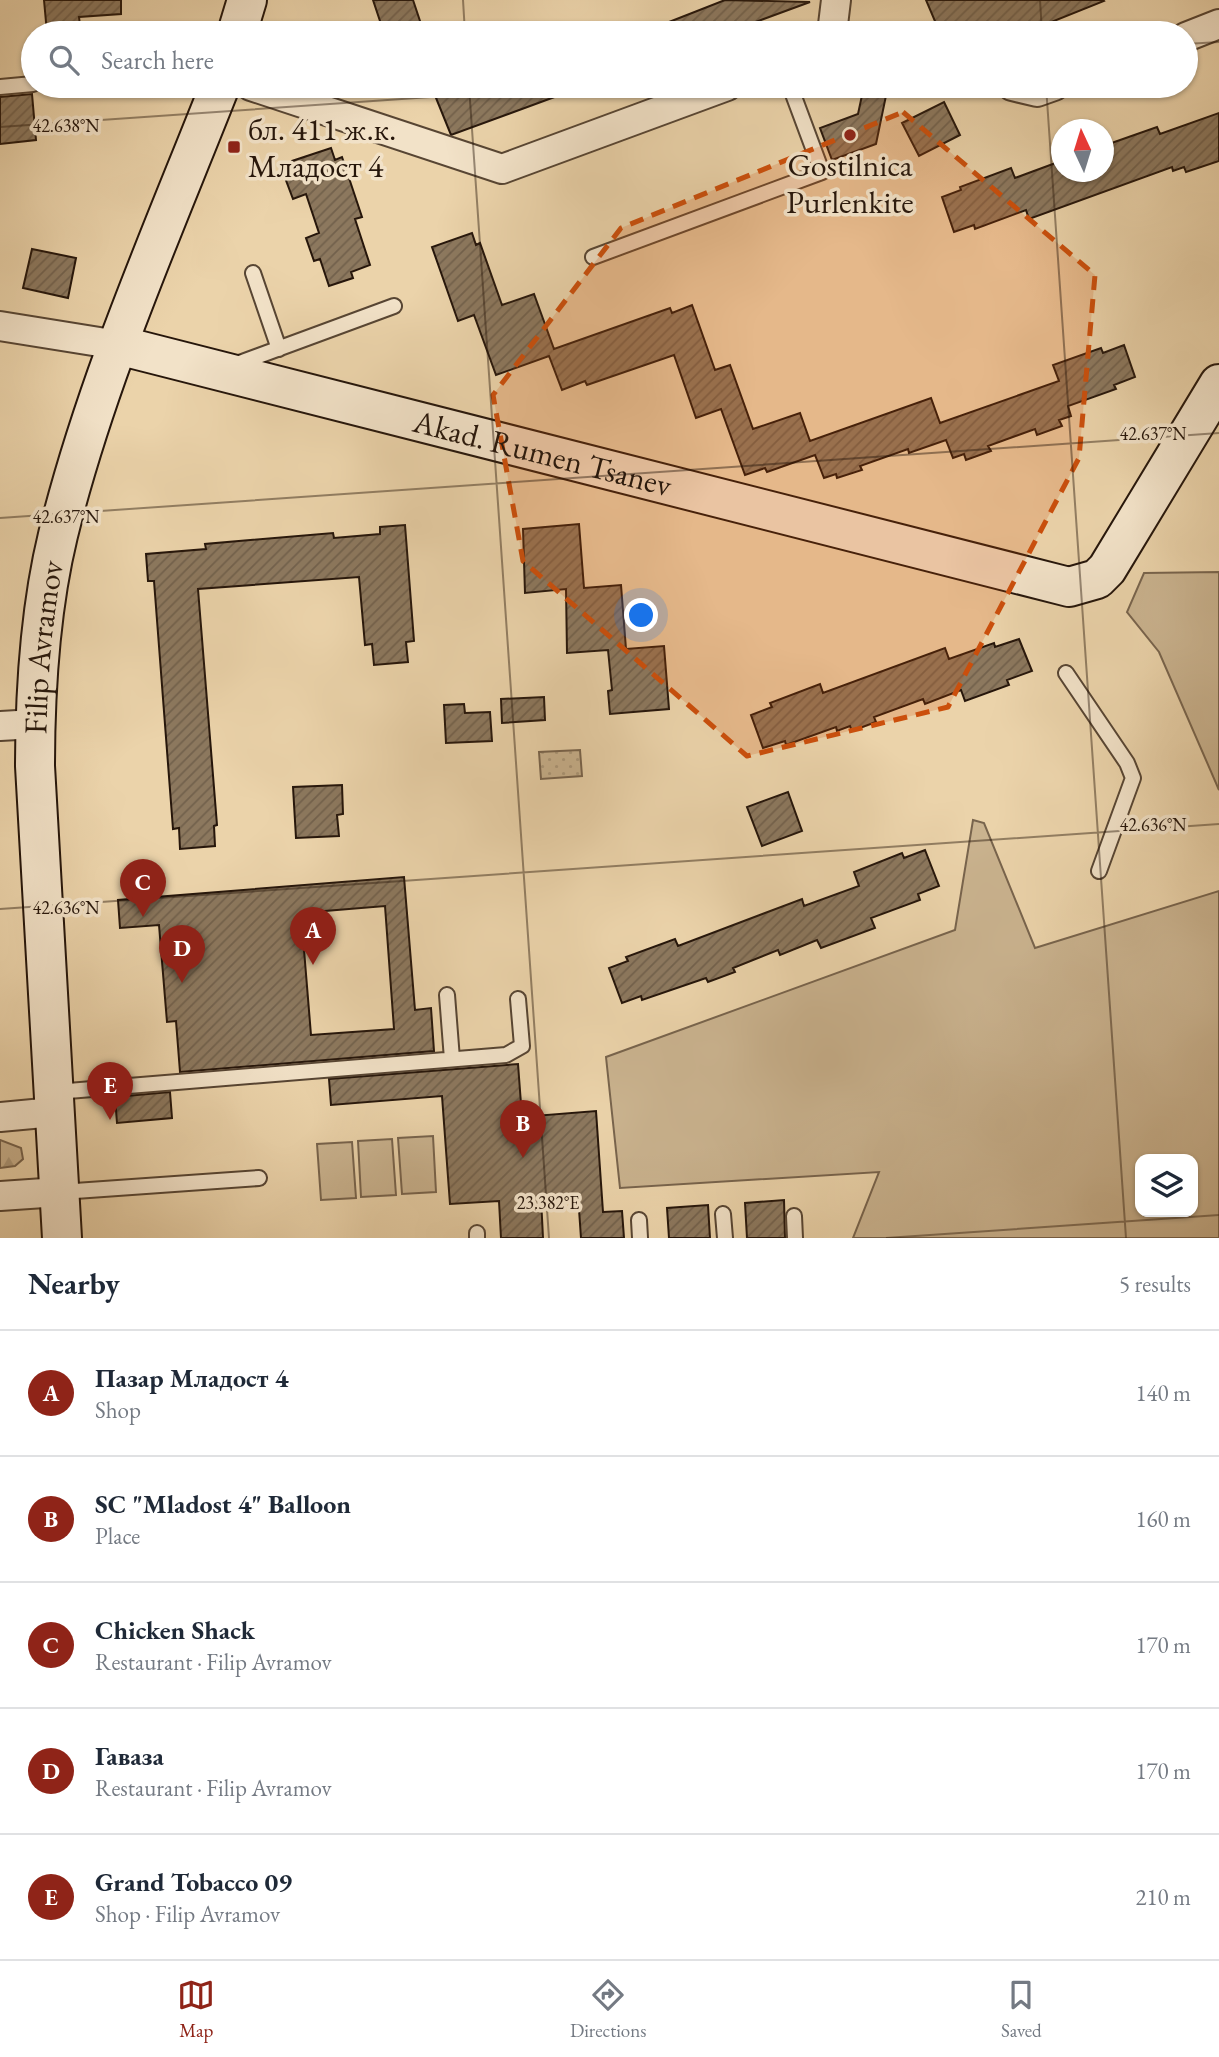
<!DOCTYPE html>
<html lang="en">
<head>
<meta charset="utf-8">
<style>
  body { margin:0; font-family:"EB Garamond",serif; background:#f6f6f7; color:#1f2937 }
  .controls { position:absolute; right:21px; bottom:21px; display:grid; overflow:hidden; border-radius:14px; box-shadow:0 2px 5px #0004 }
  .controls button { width:63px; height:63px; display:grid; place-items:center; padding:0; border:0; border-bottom:2px solid #e0e1e3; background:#fff; color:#1f2937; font:35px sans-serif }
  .compass { position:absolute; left:1051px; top:119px; width:63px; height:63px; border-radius:50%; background:#fff; box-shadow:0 2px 5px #0004; rotate:356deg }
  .you { position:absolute; left:642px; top:616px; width:24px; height:24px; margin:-18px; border:5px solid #fff; border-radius:50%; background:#1a73e8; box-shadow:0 0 0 10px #1a73e833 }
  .badge { display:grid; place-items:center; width:46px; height:46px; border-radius:50%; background:#8f2418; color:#fff; font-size:23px; font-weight:700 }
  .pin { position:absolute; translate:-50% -58px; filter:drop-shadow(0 2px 4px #0008) }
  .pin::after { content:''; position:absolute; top:37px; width:24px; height:21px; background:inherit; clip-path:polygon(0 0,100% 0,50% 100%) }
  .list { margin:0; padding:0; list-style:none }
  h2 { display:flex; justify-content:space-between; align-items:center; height:91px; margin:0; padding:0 28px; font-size:30px }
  h2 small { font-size:23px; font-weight:400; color:#747a83 }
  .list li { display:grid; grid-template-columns:46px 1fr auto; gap:21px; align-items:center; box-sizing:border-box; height:126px; padding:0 28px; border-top:2px solid #e0e1e3 }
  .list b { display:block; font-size:26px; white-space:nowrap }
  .list p { margin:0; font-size:23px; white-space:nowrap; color:#747a83 }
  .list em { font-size:23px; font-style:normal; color:#747a83 }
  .icon { flex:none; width:38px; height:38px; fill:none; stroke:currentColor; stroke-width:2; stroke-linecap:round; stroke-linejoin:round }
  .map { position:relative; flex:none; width:1219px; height:1238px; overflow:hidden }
  .search { position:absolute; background:#fff; box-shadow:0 2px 5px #0004; left:21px; right:21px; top:21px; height:77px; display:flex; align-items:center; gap:18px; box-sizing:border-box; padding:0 24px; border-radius:38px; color:#747a83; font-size:26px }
  .sheet { height:721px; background:#fff }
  nav { display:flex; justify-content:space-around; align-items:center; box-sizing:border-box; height:98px; border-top:2px solid #e0e1e3; background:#fff; font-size:19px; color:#747a83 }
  nav a { display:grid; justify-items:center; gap:4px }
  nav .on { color:#8f2418 }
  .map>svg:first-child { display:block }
</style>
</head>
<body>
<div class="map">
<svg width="1219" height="1238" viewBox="0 0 1219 1238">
  <defs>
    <pattern id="forest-firs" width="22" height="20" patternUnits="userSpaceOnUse" patternTransform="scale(1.75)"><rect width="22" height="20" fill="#cab38f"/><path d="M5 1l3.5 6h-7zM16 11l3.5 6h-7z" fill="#ad997a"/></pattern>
    <pattern id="park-dots" width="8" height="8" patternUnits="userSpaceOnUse" patternTransform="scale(1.75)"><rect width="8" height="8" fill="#cab38f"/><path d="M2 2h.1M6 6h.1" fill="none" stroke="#ad997a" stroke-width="1.8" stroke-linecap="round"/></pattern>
    <pattern id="building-hatch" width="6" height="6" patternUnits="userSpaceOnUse" patternTransform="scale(1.75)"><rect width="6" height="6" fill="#8c785e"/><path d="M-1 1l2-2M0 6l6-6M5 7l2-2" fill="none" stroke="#72614c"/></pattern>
  </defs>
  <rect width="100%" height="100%" fill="#ebd3aa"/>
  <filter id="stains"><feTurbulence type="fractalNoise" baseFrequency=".00286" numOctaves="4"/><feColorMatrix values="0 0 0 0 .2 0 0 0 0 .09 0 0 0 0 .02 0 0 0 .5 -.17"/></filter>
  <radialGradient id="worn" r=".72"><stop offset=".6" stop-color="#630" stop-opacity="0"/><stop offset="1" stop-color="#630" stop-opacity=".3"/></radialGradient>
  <path fill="#cab38f" stroke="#78644d" stroke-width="2" fill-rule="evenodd" d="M1219 572V790L1159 652 1127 612 1144 573Z
    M973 820 984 823 1035 948 1219 891V1238H853L879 1172 620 1188 606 1057 955 930ZM1193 1159V1212H1140V1159Z
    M433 1136 436 1192 402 1194 398 1138Z
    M392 1139 396 1195 361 1197 358 1141Z
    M352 1142 356 1198 321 1200 317 1144Z"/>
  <path fill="url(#forest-firs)" stroke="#78644d" stroke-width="2" d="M0 1140 21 1148 23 1159 15 1166 0 1168Z"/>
  <path fill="url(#park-dots)" stroke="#78644d" stroke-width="2" d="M580 750 582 776 541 779 539 752Z"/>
  <path fill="url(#building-hatch)" stroke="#26160b" stroke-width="2" fill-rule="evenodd" d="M44 0H121V14L79 17 81 33H47Z
    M373 0H413L424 33H384Z
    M725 0 810 2 742 27 744 33H641Z
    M926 0H1103L1104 1 1024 33H940Z
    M452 86H579V88L451 135 434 93Z
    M864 86H888L876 144 832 160 820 128 858 114Z
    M32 94 36 140 0 144V97Z
    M944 102 960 135 919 156 902 123Z
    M1219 113V161L1186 172 1184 167 1173 171 1172 167 1029 219 1026 210 975 229 974 225 954 232 942 197 961 190 960 187 1011 168 1015 178 1061 161V172H1103V146L1157 127 1160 134Z
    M331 148 335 160 342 157 362 217 355 219 370 265 351 272 353 278 329 286 320 259 314 261 306 238 319 233 306 194 293 199 284 175 295 171 292 161Z
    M472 233 476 245 480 243 502 305 534 294 554 349 670 308 672 313 692 305 715 370 730 365 753 429 800 413 810 441 931 398 940 423 1059 381 1053 365 1101 348 1103 353 1124 345 1135 377 1114 385 1116 389 1068 406 1071 416 1059 420 1062 426 1037 435 1035 429 988 446 991 451 966 460 964 454 953 458 946 440 909 453 908 449 860 466 862 470 837 478 836 474 824 478 815 455 767 472 765 468 745 475 721 409 696 418 674 355 587 385 585 381 562 390 549 356 496 375 474 315 458 321 432 247Z
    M32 249 76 258 68 298 23 288Z
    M579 524 584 588 621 585 626 649 664 646 669 709 610 714 608 691 612 690 608 650 567 653 566 589 525 593 523 529Z
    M405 525 414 641 406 642 408 662 374 665 372 644 365 645 359 577 198 589 217 825 214 826 215 846 180 849 179 828 173 829 154 581H148L146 554 206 549 205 544 333 533 334 538 380 534V527Z
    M1019 639 1032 671 1007 680 1009 685 965 701 961 690 925 704 923 699 874 717 876 722 852 731 850 726 837 731 836 727 786 745 785 741 763 748 751 715 772 707 770 703 820 684 823 693 945 648 949 659 994 643 995 647Z
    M544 697 545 720 502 723 501 699Z
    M464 704 465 713 490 712 492 741 446 743 444 705Z
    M342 785 343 814 337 815 339 836 296 838 293 787Z
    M788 792 802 831 762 846 747 807Z
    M925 850 939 886 918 894 920 900 871 918 875 928 821 948 817 940 780 955 778 950 733 968 735 972 708 982 706 978 642 1000 641 996 622 1003 609 968 628 961 626 957 675 939 678 946 802 899 804 906 859 886 854 872 902 853 904 858Z
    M404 877 415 1010 431 1008 434 1051 180 1072 176 1021 167 1022 159 925 120 928 118 900ZM385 906 394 1029 311 1035 301 913Z
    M518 1064 522 1117 596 1111 603 1212 622 1211 624 1238H581L578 1195 541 1198 543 1238H501L499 1201 450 1204 442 1096 331 1105 329 1079Z
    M170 1092 172 1118 117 1123 115 1097Z
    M784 1200 785 1238H747L745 1203Z
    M708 1205 710 1238H669L667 1208Z"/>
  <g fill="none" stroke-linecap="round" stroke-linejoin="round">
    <g stroke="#574533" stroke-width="18">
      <path id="lane" d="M0 87 33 84
        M593 257 822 172 790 86
        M253 273 279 349
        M234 365 394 306
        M1066 673 1127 763 1133 778 1099 871
        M447 995 452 1059
        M56 1092 506 1055 522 1046 518 999
        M61 1192 259 1178
        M723 1214 725 1238
        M794 1216 795 1238
        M639 1220 640 1238
        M477 1233V1238"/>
    </g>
    <g stroke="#574533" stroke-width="32">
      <path id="street" d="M832 33 836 0
        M1186 37 1219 24
        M251 86 502 169 727 86
        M1012 86 1037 92 1054 86
        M0 326 118 345
        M0 726 35 724
        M0 1117 54 1112
        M0 1196 59 1192"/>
    </g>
    <g stroke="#26160b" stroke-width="42">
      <g id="secondary">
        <path d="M237 33 247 0"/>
        <path id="s1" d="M118 345 1069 587 1097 579 1107 569 1219 384"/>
        <path id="s2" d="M62 1238 35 766C35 690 40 609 58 535 96 381 162 233 220 86"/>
      </g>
    </g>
    <use href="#lane" stroke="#f2e2c8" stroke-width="14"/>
    <use href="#street" stroke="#f2e2c8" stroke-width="28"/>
    <use href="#secondary" stroke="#f2e2c8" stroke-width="38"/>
  </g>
  <path fill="#cb4f0c" fill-opacity="0.2" stroke="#cb4f0c" stroke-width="5" stroke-dasharray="14 9" stroke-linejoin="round" d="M903 112 1095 275 1079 458 948 707 747 756 523 561 493 395 621 228Z"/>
  <path fill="none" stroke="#26160b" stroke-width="2" stroke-opacity="0.45" d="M463 0 465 33M1040 0 1042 33M1186 44 1219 42M469 86 549 1238M1046 86 1126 1238M0 127 590 86M0 518 1219 433M0 909 1219 824M886 1238 1219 1215"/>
  <g fill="#8f2418" stroke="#f2e2c8" stroke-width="2.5">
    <circle cx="850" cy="135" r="7"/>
    <rect x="227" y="140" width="14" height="14" rx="3.5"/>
  </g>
  <g text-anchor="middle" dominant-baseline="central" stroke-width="7" stroke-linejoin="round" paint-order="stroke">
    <g font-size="32" fill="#26160b" stroke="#f2e2c8" text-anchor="start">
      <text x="248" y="129">бл. 411 ж.к.<tspan x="248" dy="37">Младост 4</tspan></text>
      <text x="850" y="165" text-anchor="middle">Gostilnica<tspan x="850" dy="37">Purlenkite</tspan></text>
    </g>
    <g font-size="32" fill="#26160b" stroke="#f2e2c8">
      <text stroke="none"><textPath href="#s1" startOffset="438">Akad. Rumen Tsanev</textPath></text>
      <text stroke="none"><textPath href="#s2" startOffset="592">Filip Avramov</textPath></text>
    </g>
  </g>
  <g font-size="18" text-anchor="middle" fill="#26160b" stroke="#f2e2c8" stroke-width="7" stroke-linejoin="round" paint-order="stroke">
    <text x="66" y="132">42.638°N</text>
    <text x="1153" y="440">42.637°N</text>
    <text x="66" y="523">42.637°N</text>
    <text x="1153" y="831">42.636°N</text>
    <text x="66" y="914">42.636°N</text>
    <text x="548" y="1209">23.382°E</text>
  </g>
  <rect width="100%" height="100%" filter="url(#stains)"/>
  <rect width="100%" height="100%" fill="url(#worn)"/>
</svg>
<div class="controls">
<button><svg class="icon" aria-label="layers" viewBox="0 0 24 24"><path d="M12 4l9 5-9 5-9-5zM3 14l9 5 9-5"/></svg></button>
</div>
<svg class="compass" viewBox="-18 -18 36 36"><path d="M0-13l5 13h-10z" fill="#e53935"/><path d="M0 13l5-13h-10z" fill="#747a83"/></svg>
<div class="you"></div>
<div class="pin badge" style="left:313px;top:965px">A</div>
<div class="pin badge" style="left:523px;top:1158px">B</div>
<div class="pin badge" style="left:143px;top:917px">C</div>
<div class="pin badge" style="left:182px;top:983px">D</div>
<div class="pin badge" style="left:110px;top:1120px">E</div>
<div class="search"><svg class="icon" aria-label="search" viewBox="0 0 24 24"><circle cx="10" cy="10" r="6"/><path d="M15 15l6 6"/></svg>Search here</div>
</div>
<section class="sheet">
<h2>Nearby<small>5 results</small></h2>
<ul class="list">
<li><span class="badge">A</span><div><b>Пазар Младост 4</b><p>Shop</p></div><em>140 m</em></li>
<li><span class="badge">B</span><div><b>SC &quot;Mladost 4&quot; Balloon</b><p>Place</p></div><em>160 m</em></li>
<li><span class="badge">C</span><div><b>Chicken Shack</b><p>Restaurant · Filip Avramov</p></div><em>170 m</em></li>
<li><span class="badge">D</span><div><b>Гаваза</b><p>Restaurant · Filip Avramov</p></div><em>170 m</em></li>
<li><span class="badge">E</span><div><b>Grand Tobacco 09</b><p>Shop · Filip Avramov</p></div><em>210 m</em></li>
</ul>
</section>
<nav>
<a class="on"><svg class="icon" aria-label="map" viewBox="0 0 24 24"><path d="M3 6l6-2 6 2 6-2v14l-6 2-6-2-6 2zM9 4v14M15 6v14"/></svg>Map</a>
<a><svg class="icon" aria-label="directions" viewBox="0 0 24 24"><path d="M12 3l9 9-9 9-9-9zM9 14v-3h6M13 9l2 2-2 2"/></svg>Directions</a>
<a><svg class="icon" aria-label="saved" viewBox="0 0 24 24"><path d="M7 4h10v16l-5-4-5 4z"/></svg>Saved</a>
</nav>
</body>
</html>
